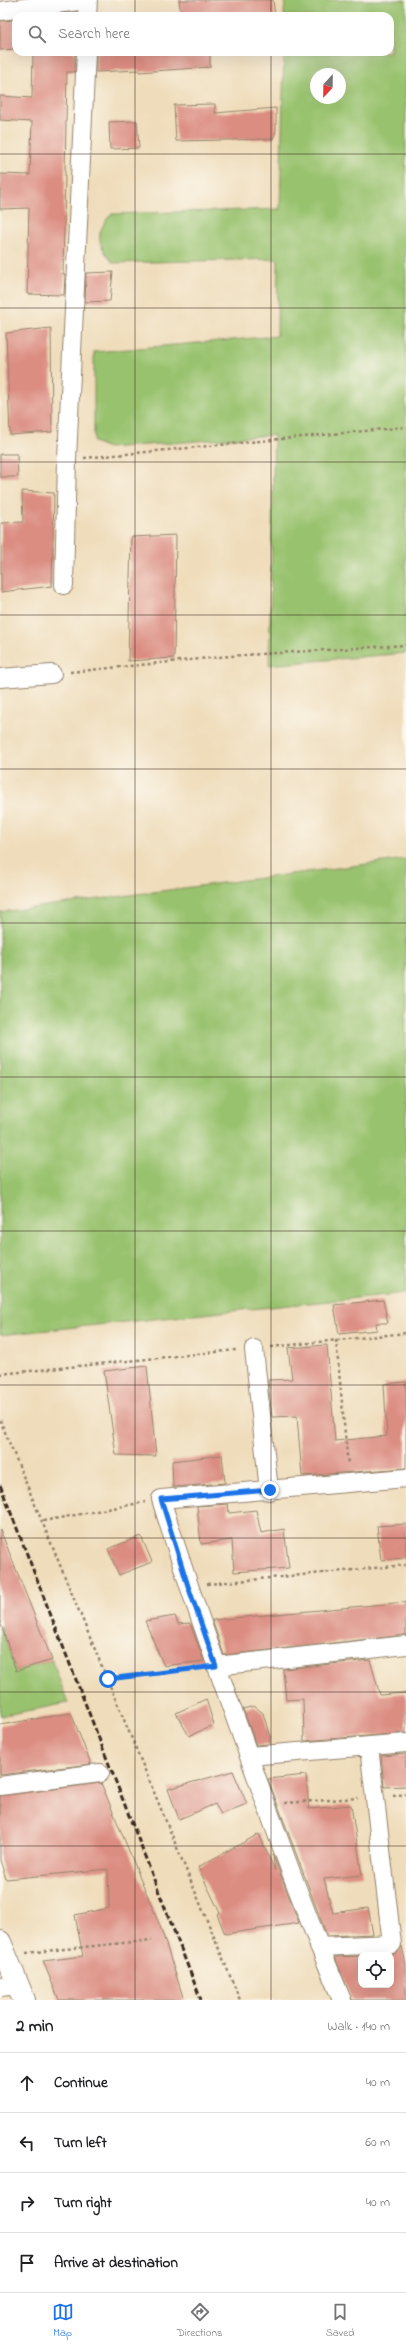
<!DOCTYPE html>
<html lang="en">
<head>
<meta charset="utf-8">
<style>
  body { margin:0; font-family:"Indie Flower",sans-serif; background:#f2f2f2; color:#202124 }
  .controls { position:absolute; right:12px; bottom:12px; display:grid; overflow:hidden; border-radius:8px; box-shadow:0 4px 16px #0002 }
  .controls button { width:36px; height:36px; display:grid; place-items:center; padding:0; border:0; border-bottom:1px solid #e0e0e0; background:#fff; color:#202124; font:20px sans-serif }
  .compass { position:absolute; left:310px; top:68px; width:36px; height:36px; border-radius:50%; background:#fff; box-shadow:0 4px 16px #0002; rotate:202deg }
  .stop { position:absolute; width:12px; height:12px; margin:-9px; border:3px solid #1a73e8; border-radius:50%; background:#fff }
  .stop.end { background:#1a73e8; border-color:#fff; box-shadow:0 1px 4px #0008 }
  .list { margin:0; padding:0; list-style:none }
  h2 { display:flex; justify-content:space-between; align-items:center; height:52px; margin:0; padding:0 16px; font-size:17px }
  h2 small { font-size:13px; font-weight:400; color:#757577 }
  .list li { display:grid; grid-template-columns:26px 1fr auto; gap:12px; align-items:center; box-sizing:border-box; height:60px; padding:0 16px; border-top:1px solid #e0e0e0 }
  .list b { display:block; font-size:15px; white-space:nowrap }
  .list em { font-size:13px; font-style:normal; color:#757577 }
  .icon { flex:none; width:22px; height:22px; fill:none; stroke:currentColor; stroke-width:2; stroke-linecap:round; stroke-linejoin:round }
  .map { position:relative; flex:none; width:406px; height:2000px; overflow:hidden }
  .search { position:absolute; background:#fff; box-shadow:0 4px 16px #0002; left:12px; right:12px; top:12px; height:44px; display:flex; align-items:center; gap:10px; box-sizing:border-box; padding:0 14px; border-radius:12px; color:#757577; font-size:15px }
  .sheet { height:292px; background:#fff }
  nav { display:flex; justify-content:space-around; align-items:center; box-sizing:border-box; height:56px; border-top:1px solid #e0e0e0; background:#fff; font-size:11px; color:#757577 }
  nav a { display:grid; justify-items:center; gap:2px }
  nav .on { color:#1a73e8 }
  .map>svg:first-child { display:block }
</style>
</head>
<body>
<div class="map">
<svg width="406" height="2000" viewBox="0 0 406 2000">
  <rect width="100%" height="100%" fill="#fbf7ec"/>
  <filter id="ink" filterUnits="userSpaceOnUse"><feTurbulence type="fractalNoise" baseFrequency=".025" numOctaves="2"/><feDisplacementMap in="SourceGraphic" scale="8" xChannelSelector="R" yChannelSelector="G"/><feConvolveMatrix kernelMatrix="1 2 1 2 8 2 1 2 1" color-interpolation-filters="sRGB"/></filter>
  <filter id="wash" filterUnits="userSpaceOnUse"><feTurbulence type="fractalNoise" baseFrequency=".012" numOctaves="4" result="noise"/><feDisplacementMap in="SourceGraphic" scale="16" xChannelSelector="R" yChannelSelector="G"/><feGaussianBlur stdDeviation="0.9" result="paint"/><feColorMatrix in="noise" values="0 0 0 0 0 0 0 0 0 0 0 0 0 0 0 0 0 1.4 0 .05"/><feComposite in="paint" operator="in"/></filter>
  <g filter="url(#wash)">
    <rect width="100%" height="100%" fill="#efdcba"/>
    <path fill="#99c26e" stroke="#6a7646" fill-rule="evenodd" d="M285 0H406V653L269 665 274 435 108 448 94 442V352L277 336 278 259 113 263C97 242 94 235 111 214L280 209 284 52H390V16H284ZM316 74H340V98H316Z
      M406 859V1293L0 1335V912Z
      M0 1625 16 1671 52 1660 68 1703 0 1716Z"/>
    <g id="blocks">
      <path fill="#dc8d82" d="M179 0H273L275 16H181Z
        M77 12V16H44Z
        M16 20V49L0 50V21Z
        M33 52H75V72H67L63 274H65L64 295 27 294 29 208 0 209V174L30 175 32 122 0 120V96L32 98Z
        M96 52H210V67L139 72V70L96 72Z
        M215 104V113L276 108V131L273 139 176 141 174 105Z
        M137 121 139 148 110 149 109 122Z
        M113 272 110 301 85 302 86 273Z
        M51 328 52 432 10 435 6 333Z
        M0 454H17L18 477H0Z
        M22 491 54 493 52 586 1 592V523L23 522Z
        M176 535 174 658 128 661 131 537Z
        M383 1300 388 1323H376L377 1330 339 1334 334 1305Z
        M327 1345 335 1441 387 1436 384 1384 406 1382V1468L302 1476 297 1416 272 1417 268 1380 292 1379 288 1348Z
        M147 1366 156 1456 116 1455 104 1371Z
        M222 1455 225 1483 173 1487 172 1461Z
        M228 1504 229 1513 256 1510 261 1533 284 1529 289 1568 234 1572 232 1540 201 1544 197 1506Z
        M406 1524V1558L381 1560 377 1526Z
        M0 1529 52 1660 16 1671 0 1621Z
        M141 1536 152 1562 119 1575 108 1549Z
        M406 1602V1635L224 1655 212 1620Z
        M175 1616 178 1624 190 1623 204 1661 164 1666 145 1621Z
        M370 1660 380 1695 406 1693V1733L304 1741 303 1699 286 1700 283 1669Z
        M206 1699 214 1725 189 1736 176 1713Z
        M254 1706 263 1713 270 1737 269 1744 256 1745 243 1709Z
        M71 1713 91 1764 0 1775V1725Z
        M406 1754V1786L384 1787 381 1756Z
        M233 1771 247 1804 221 1814 215 1804 179 1819 168 1789Z
        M306 1775 309 1809 351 1805 362 1875 324 1879 333 1913 368 1908 373 1934 327 1936 268 1779Z
        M101 1783 160 1926 184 2000H59L43 1961 83 1956 75 1915 109 1908 108 1869 6 1879 0 1860V1796Z
        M259 1834 275 1871 273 1855 299 1923 225 1934 217 1914 220 1913 198 1867Z
        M402 1946 406 1965V2000H352L335 1957 361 1956V1985H391V1955L398 1952Z"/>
    </g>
  </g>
  <g filter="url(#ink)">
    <use href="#blocks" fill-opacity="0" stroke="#95836c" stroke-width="1"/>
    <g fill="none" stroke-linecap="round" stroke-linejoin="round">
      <g stroke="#95836c" stroke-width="20">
        <path id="minor" d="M0 11 87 0
          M87 16 88 0
          M64 585 67 459 86 52
          M0 678 52 674
          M254 1349 269 1491
          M216 1666 406 1645
          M249 1756 406 1743
          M0 1786 100 1773
          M319 1947 392 1944 369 1747
          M0 1987 18 1985
          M342 2000C308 1922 280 1842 251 1762 220 1675 188 1588 161 1499L406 1478"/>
      </g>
      <g stroke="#95836c" stroke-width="24">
        <path id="primary" d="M0 1942 24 2000"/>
      </g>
      <path stroke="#95836c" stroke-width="2.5" stroke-dasharray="3 3" stroke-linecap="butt" d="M84 458 406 427
        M70 672 230 656 406 645
        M336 1340 348 1465
        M271 1347 406 1333
        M0 1374 236 1350
        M0 1420 240 2000
        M43 1521 145 1502
        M207 1584 406 1565
        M108 1679 198 1668
        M393 1796 406 1794
        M285 1803 358 1798
        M26 1953 152 1940"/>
      <use href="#minor" stroke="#fff" stroke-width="18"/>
      <use href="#primary" stroke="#fff" stroke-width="22"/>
      <path stroke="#3b2a1e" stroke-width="3" stroke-dasharray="6 3" stroke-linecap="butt" d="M0 1485 201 2000"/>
    </g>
  </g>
  <g fill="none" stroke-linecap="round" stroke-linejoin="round" filter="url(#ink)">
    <path stroke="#1a73e8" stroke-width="5" d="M108 1679 216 1666 188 1586 161 1499 270 1490"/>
  </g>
  <path fill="none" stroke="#3b2a1e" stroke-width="1" stroke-opacity="0.55" d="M135 0V16M271 0V16M135 52V2000M271 52V2000M0 154H406M0 308H406M0 462H406M0 615H406M0 769H406M0 923H406M0 1077H406M0 1231H406M0 1385H406M0 1538H406M0 1692H406M0 1846H406"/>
</svg>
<div class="controls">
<button><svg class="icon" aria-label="locate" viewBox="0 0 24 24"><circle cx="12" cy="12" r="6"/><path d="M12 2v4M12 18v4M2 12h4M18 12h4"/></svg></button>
</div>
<svg class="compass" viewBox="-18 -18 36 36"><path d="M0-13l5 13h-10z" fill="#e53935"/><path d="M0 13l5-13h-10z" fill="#757577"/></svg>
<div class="stop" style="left:108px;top:1679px"></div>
<div class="stop end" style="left:270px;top:1490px"></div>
<div class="search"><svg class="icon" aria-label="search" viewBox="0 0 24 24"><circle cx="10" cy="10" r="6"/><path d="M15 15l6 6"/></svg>Search here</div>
</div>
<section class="sheet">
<h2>2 min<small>Walk · 140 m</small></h2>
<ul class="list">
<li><svg class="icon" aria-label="ahead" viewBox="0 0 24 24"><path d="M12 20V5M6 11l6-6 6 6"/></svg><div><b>Continue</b></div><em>40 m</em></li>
<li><svg class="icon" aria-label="left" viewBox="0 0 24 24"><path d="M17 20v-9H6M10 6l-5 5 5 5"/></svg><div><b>Turn left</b></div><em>60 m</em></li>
<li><svg class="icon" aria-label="right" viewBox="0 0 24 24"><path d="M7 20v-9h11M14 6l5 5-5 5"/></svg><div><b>Turn right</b></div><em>40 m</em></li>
<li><svg class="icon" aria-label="arrive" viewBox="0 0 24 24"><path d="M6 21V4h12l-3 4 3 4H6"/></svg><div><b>Arrive at destination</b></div></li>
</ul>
</section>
<nav>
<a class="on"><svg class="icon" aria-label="map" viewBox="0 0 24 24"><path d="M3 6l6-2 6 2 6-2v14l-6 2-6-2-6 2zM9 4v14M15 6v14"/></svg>Map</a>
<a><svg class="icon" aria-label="directions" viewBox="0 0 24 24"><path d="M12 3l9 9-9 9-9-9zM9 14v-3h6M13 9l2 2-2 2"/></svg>Directions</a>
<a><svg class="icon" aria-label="saved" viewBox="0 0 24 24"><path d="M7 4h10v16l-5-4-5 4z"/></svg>Saved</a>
</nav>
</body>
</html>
